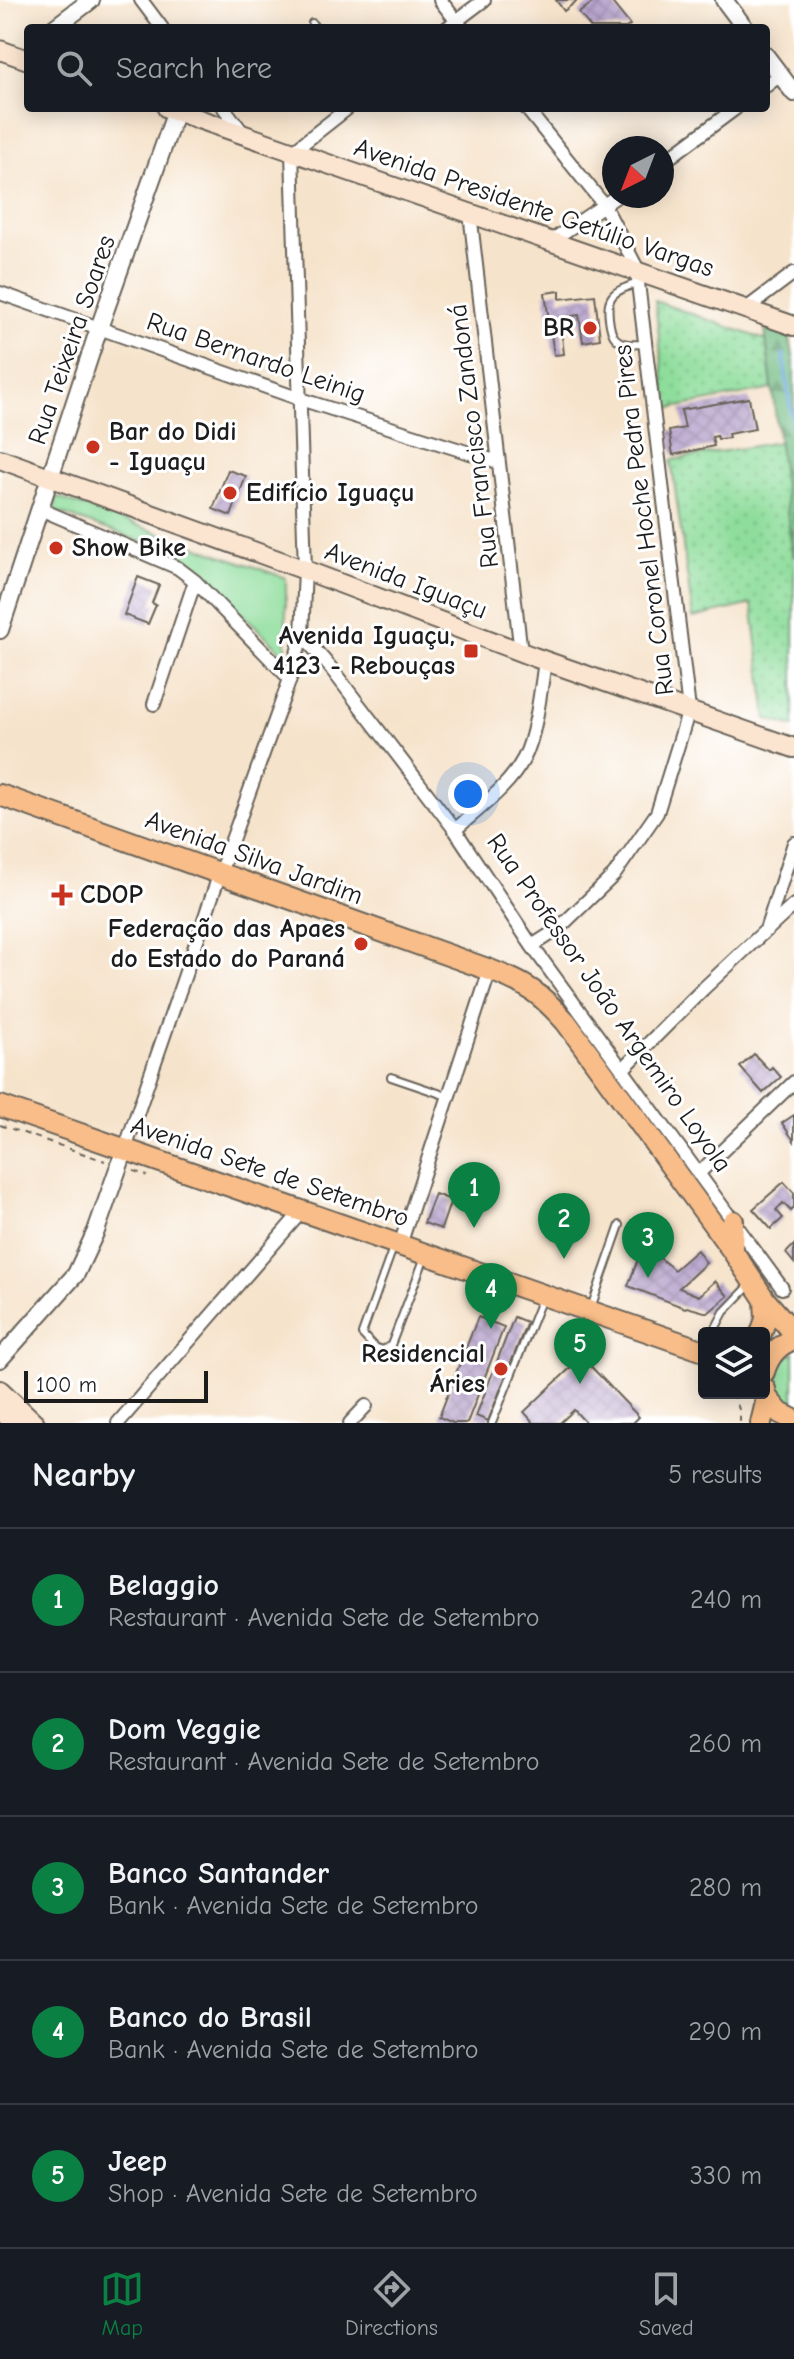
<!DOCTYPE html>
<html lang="en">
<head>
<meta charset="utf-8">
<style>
  body { margin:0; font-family:"Comic Neue",sans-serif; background:#20242c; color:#f1f3f6 }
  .controls { position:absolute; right:24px; bottom:24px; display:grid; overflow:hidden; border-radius:8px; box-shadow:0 4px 20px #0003 }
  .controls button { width:72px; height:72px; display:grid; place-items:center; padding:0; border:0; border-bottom:2px solid #363941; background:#171b24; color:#f1f3f6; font:40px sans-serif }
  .compass { position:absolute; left:602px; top:136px; width:72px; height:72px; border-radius:50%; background:#171b24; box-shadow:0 4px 20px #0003; rotate:222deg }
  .scale { position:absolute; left:24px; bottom:20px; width:184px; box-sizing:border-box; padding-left:8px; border:4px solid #1c1c1c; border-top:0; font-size:22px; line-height:28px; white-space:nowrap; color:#1c1c1c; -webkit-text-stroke:6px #fff; paint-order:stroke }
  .you { position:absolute; left:468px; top:794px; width:28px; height:28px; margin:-20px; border:6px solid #fff; border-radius:50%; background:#1a73e8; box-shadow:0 0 0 12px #1a73e833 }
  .badge { display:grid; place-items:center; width:52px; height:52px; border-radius:50%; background:#0b8043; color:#fff; font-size:26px; font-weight:700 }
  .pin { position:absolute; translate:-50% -66px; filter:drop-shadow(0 2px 4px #0008) }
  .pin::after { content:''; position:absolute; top:42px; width:28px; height:24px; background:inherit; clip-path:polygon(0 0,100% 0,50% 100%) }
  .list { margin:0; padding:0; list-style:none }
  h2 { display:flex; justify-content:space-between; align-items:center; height:104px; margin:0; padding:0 32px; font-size:34px }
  h2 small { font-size:26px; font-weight:400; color:#9ea1a6 }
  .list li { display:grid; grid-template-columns:52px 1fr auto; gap:24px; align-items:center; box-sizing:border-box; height:144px; padding:0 32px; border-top:2px solid #363941 }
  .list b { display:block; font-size:30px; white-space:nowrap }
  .list p { margin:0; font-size:26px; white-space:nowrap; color:#9ea1a6 }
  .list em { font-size:26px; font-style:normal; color:#9ea1a6 }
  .icon { flex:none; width:44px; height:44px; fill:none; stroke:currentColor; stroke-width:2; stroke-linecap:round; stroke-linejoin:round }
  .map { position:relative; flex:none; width:794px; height:1423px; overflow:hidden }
  .search { position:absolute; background:#171b24; box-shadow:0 4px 20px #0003; left:24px; right:24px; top:24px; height:88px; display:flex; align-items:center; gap:20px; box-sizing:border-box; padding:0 28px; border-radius:8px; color:#9ea1a6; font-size:30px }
  .sheet { height:824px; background:#171b24 }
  nav { display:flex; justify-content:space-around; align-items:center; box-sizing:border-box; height:112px; border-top:2px solid #363941; background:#171b24; font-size:22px; color:#9ea1a6 }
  nav a { display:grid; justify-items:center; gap:4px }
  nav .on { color:#0b8043 }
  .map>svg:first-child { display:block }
</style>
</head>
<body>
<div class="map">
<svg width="794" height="1423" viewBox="0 0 794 1423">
  <defs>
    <pattern id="grass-dots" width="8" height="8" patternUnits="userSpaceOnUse" patternTransform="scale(2)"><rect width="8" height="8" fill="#8edd9b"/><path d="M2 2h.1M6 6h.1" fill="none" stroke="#7abd85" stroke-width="1.8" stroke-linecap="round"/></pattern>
    <pattern id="forest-firs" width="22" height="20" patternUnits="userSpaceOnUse" patternTransform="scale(2)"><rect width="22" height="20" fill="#72bc83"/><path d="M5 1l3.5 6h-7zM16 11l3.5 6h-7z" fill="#5d986a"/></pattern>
    <pattern id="building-cross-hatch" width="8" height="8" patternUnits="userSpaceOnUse" patternTransform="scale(2)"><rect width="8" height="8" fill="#b9a5ce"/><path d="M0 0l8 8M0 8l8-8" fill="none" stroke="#9e8db0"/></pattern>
  </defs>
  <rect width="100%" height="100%" fill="#fff"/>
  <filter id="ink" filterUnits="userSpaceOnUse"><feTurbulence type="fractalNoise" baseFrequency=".0125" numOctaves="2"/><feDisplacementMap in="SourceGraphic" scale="16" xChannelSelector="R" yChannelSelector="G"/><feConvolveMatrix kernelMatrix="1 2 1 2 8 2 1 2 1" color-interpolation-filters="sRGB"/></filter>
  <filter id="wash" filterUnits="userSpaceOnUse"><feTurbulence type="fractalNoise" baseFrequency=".006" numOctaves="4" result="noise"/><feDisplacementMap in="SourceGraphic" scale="32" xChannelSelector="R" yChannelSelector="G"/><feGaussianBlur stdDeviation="1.8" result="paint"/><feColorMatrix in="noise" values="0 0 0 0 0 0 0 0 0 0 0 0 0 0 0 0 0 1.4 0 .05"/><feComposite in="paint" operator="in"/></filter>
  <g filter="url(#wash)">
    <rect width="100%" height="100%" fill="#f6e3cb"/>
    <path fill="url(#grass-dots)" stroke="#557c5c" stroke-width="2" d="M655 301 766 340 772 389 667 409Z
      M779 442 794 558V727L767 719 752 604 693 618 671 460Z"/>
    <path fill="url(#forest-firs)" stroke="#476c50" stroke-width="2" d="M764 321 788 329 794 361V558L792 552Z"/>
    <path fill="#8edd9b" stroke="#557c5c" stroke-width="2" d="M57 497 286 578V656L184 556 54 511Z
      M794 1352V1409C768 1395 768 1366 794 1352Z"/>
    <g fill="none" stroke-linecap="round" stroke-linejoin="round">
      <path stroke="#64a6d8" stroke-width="4" d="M783 354 794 434"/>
    </g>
    <g id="blocks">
      <path fill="url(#building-cross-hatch)" d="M556 0H578L564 11Z
        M596 0H610L630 25 626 28H591L579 13Z
        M560 291V299L595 295 600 339 583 342 579 315 560 318 564 354 554 355 545 293Z
        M749 398 755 429 728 434 729 438 718 439 717 436 712 437 714 446 673 455 669 431 685 428 681 410Z
        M228 470 246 476 231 516 213 509Z
        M138 577 159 585 152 603 156 605 148 624 124 615Z
        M754 1054 769 1070 772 1067 781 1077 763 1093 740 1067Z
        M794 1115V1141L782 1123Z
        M784 1182 794 1193V1208L791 1211 783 1203 776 1210 783 1218 771 1229 753 1209Z
        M435 1194 451 1200 441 1229 424 1223Z
        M794 1245V1263L786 1253Z
        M646 1246 674 1270 697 1250 706 1263 679 1288 699 1296 715 1281 728 1296 708 1313 687 1307 685 1308 628 1286 641 1251Z
        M478 1317 504 1327 467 1423H453L439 1417Z
        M514 1317 527 1322 488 1421 476 1416Z
        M582 1357 639 1417 633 1423H586L574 1410 560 1423H534L524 1412Z"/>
    </g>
  </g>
  <g filter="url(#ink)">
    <use href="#blocks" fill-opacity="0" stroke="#686259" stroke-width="2"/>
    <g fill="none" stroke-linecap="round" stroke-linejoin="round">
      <g stroke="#686259" stroke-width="10">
        <path id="service" d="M312 23 316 28
          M638 283C611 292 605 296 610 325 611 331 613 338 619 341 626 346 637 344 646 344
          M391 1077 447 1096
          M394 1245 362 1334 374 1347 383 1350 391 1345 425 1257
          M591 1308 620 1225
          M713 1333 724 1312 750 1285
          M492 1423 542 1298"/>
      </g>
      <g stroke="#686259" stroke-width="16">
        <path id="minor" d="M141 0 162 28
          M440 0 462 28
          M447 28 484 0
          M766 86 780 75
          M224 108 243 133
          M526 108 604 205 639 272 638 283 689 710 657 813 614 875 557 930 532 946
          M662 163 736 108
          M470 213 521 653
          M551 241 617 196
          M0 293 300 399 498 462
          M746 309 794 273
          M40 509 178 568 195 581 290 679
          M302 635 330 667 455 830 532 946 782 1288
          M154 704 195 581
          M455 830C479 808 509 787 524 758 536 735 541 688 545 661
          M767 930 794 905
          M622 1070 703 989 766 930 794 843
          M125 1149 220 873 290 679 302 635 305 570 292 152 348 108
          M698 1174 794 1082
          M400 1245 490 970
          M118 1423 302 1211
          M350 1423 366 1406"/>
      </g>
      <g stroke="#686259" stroke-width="20">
        <path id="tertiary" d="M724 0 745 28
          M54 28 91 0
          M766 56 794 93
          M0 630 99 328 176 111
          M0 1359 76 1274 96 1231 125 1149"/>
      </g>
      <g stroke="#686259" stroke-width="22">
        <path id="secondary" d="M0 50 28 60
          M167 108 794 326
          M0 459 305 570 534 657 794 748
          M0 1390 35 1423
          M0 1410 14 1423"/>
      </g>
      <g stroke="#686259" stroke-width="24">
        <path id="primary" d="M0 795 490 970C527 984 540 993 566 1022L732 1250 765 1300 794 1333
          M0 1106 704 1351
          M732 1250 733 1221
          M761 1333 766 1319 765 1300
          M764 1372C769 1355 778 1345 794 1339
          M763 1393 780 1413 794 1420
          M761 1423 767 1398 765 1389"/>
      </g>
      <path stroke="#686259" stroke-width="2" stroke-dasharray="6 6" stroke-linecap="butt" d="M0 1125 105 1161
        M134 1171 147 1176
        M733 1393 740 1412V1423"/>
      <use href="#service" stroke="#fff" stroke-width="6"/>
      <use href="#minor" stroke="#fff" stroke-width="12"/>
      <use href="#tertiary" stroke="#fff" stroke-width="16"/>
      <use href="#secondary" stroke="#fce5d0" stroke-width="18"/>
      <use href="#primary" stroke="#f8bd89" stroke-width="20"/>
    </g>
  </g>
  <g fill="#c8321e" stroke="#fff" stroke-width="3">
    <circle cx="590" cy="328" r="8"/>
    <circle cx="93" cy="447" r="8"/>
    <circle cx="230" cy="493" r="8"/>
    <circle cx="56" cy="548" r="8"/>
    <rect x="463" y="643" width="16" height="16" rx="4"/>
    <path d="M58 883h8v8h8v8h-8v8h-8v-8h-8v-8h8z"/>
    <circle cx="361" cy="944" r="8"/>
    <circle cx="501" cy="1369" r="8"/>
  </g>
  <g text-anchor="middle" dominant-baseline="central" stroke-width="6" stroke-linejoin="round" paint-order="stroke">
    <g font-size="26" fill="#1c1c1c" stroke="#fff">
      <text transform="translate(534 208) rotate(19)">Avenida Presidente Getúlio Vargas</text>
      <text transform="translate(72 340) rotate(-71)">Rua Teixeira Soares</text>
      <text transform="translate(256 358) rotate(19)">Rua Bernardo Leinig</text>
      <text transform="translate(474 436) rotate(-97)">Rua Francisco Zandoná</text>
      <text transform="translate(644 520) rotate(-97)">Rua Coronel Hoche Pedra Pires</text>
      <text transform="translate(406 581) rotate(21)">Avenida Iguaçu</text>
      <text transform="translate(254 858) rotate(20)">Avenida Silva Jardim</text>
      <text transform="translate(609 1003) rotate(55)">Rua Professor João Argemiro Loyola</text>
      <text transform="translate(270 1172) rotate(19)">Avenida Sete de Setembro</text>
    </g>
    <g font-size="26" font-weight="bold" fill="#1c1c1c" stroke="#fff" text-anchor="end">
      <text x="574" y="328">BR</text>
      <text x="109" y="432" text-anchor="start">Bar do Didi<tspan x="109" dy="30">- Iguaçu</tspan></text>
      <text x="246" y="493" text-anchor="start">Edifício Iguaçu</text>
      <text x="72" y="548" text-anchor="start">Show Bike</text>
      <text x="455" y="636">Avenida Iguaçu,<tspan x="455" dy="30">4123 - Rebouças</tspan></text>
      <text x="80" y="895" text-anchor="start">CDOP</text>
      <text x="345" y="929">Federação das Apaes<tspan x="345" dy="30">do Estado do Paraná</tspan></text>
      <text x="485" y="1354">Residencial<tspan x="485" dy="30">Áries</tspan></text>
    </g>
  </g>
</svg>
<div class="controls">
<button><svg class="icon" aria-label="layers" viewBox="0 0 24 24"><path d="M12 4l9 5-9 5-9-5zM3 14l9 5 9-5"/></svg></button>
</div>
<svg class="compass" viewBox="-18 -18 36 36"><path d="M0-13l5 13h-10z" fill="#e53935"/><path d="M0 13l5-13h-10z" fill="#9ea1a6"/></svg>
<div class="scale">100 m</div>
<div class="you"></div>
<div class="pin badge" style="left:474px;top:1228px">1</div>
<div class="pin badge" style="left:564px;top:1259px">2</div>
<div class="pin badge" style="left:648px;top:1278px">3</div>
<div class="pin badge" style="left:491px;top:1329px">4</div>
<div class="pin badge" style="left:580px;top:1384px">5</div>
<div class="search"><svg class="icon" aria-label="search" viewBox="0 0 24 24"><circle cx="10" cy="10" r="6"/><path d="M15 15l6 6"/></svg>Search here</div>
</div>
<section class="sheet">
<h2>Nearby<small>5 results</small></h2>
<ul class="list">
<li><span class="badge">1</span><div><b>Belaggio</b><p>Restaurant · Avenida Sete de Setembro</p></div><em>240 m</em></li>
<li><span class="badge">2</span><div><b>Dom Veggie</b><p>Restaurant · Avenida Sete de Setembro</p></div><em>260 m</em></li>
<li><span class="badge">3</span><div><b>Banco Santander</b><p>Bank · Avenida Sete de Setembro</p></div><em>280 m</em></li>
<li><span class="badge">4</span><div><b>Banco do Brasil</b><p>Bank · Avenida Sete de Setembro</p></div><em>290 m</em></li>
<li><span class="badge">5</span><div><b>Jeep</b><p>Shop · Avenida Sete de Setembro</p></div><em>330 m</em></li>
</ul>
</section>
<nav>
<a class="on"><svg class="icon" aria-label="map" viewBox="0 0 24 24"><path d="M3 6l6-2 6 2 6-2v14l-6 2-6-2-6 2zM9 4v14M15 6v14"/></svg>Map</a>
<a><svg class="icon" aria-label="directions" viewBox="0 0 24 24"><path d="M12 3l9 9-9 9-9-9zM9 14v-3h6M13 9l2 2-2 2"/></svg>Directions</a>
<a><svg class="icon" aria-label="saved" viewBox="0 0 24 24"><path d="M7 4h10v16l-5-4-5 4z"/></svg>Saved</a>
</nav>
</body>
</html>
